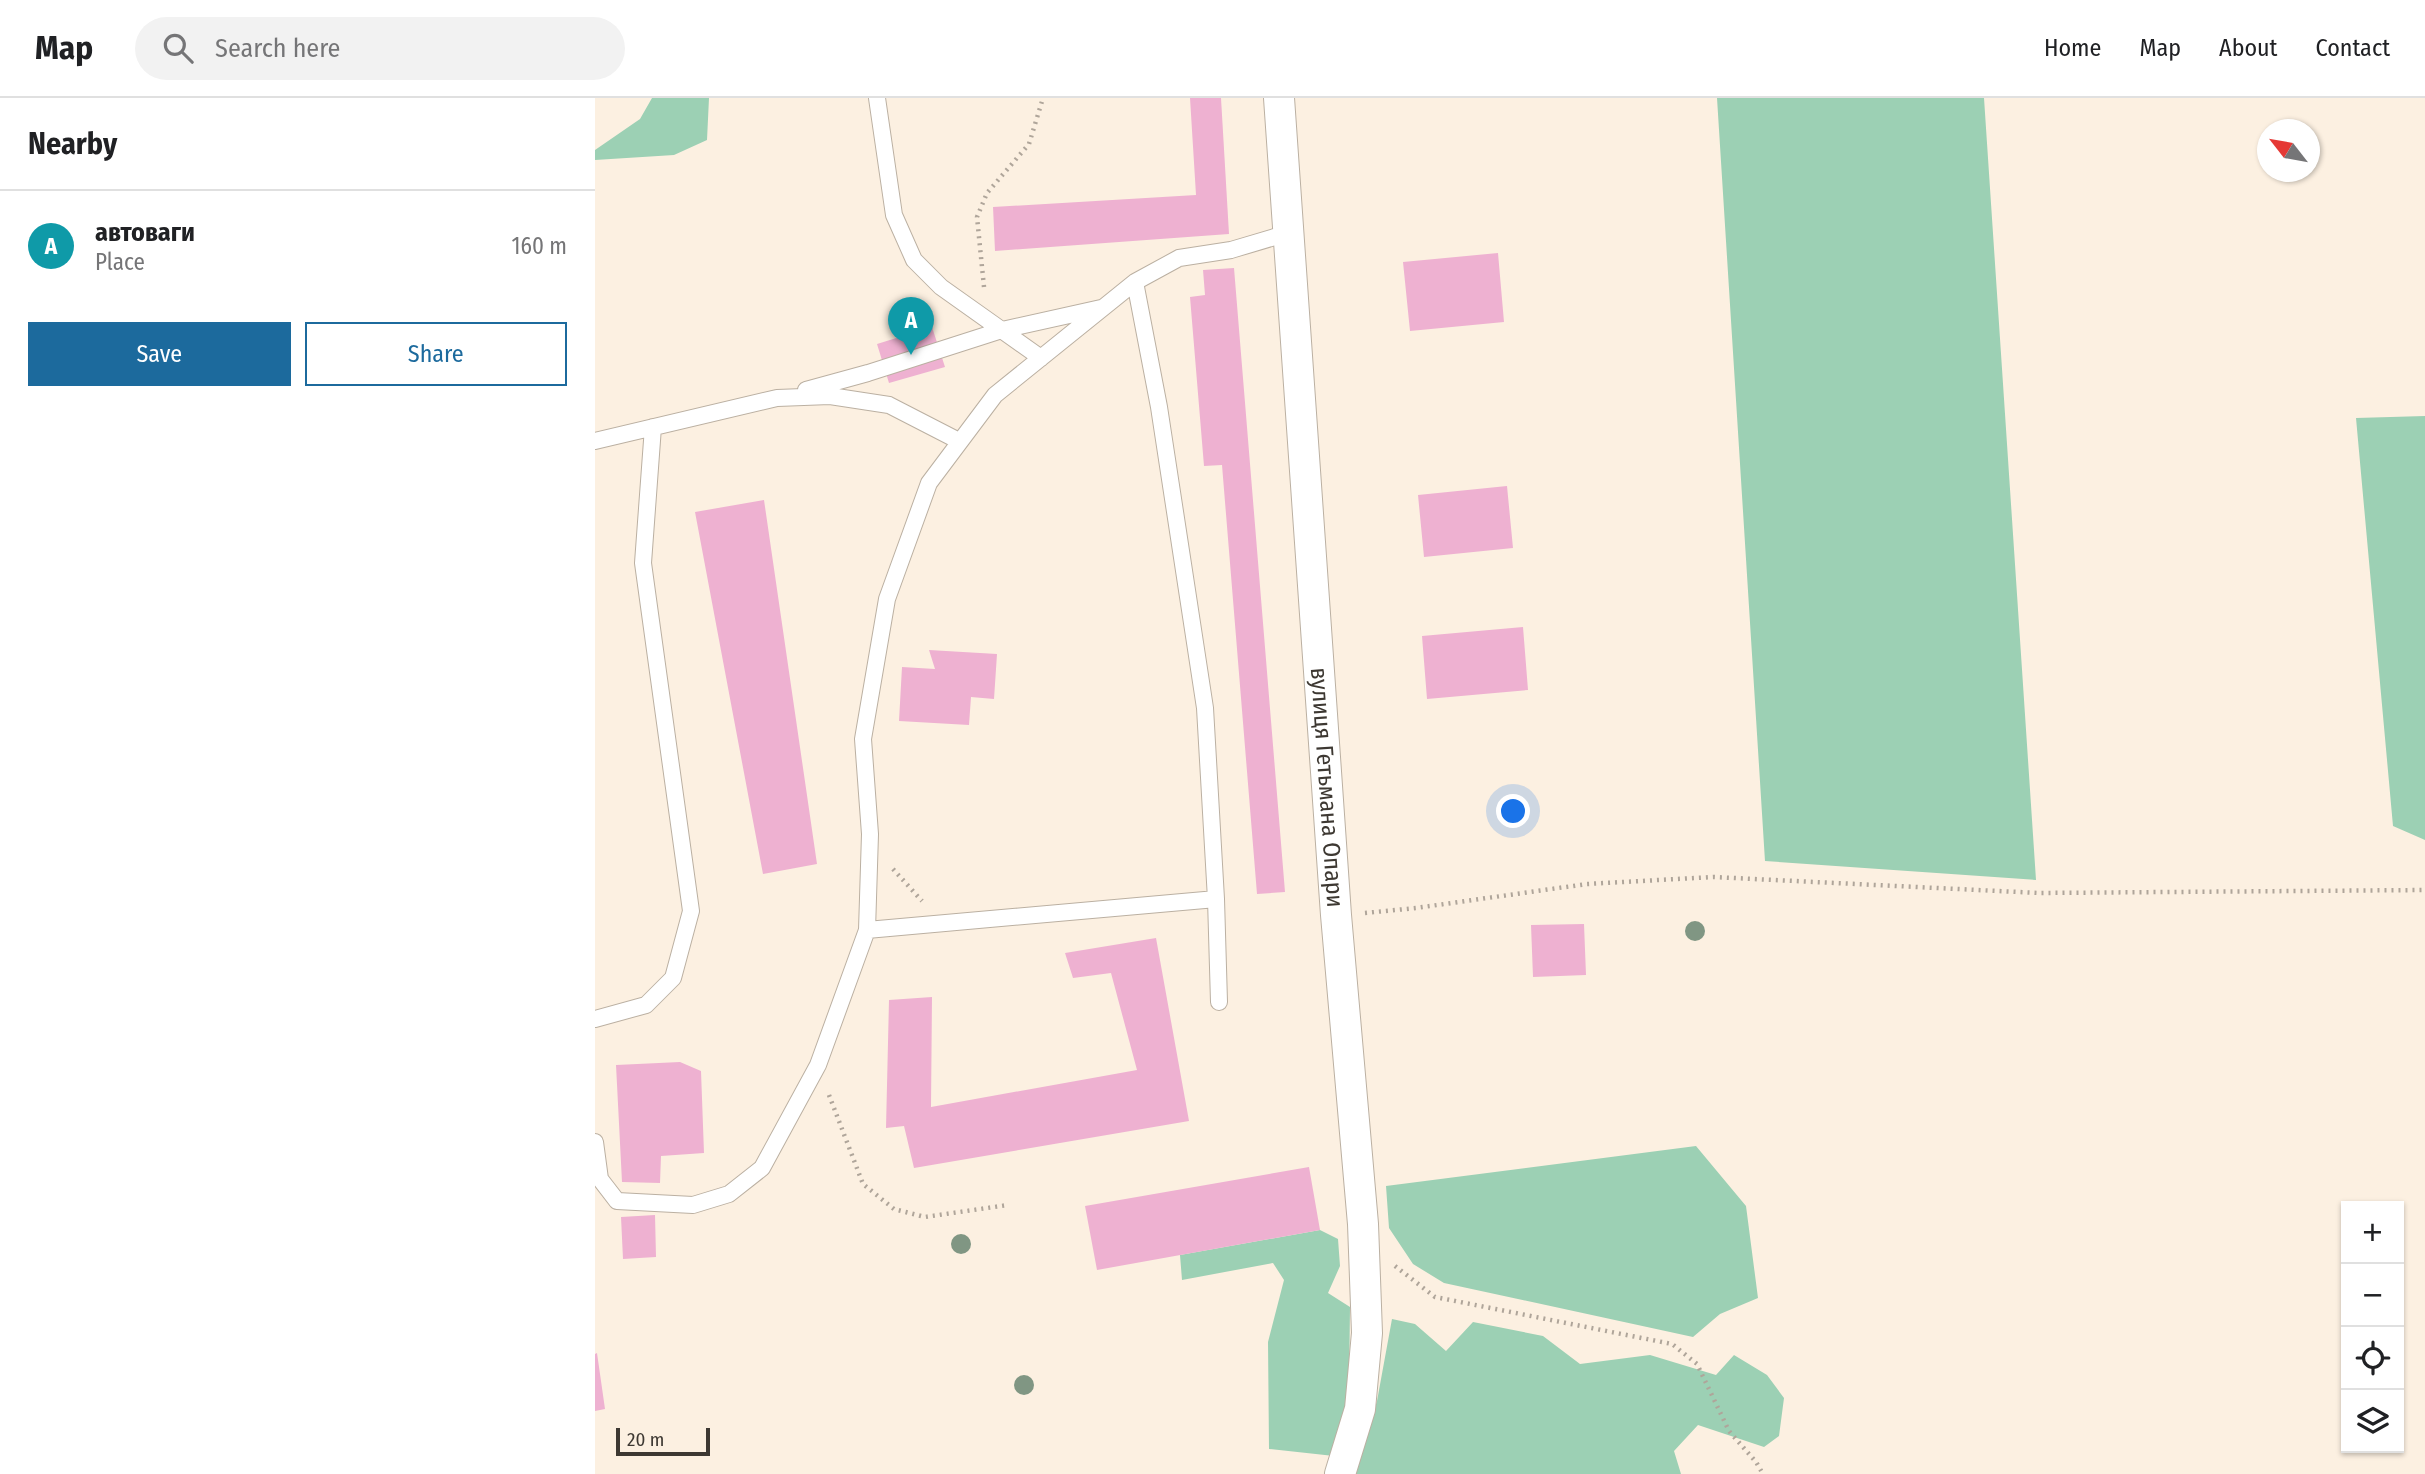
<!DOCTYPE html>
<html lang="en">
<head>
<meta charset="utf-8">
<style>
  body { margin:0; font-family:"Fira Sans Condensed",sans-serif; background:#f2f2f2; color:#202124 }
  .controls { position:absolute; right:21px; bottom:21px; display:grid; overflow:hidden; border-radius:0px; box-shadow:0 2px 5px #0004 }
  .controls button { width:63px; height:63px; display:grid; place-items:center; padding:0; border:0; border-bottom:2px solid #e0e0e0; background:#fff; color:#202124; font:35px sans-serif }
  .compass { position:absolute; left:1662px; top:21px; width:63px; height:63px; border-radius:50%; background:#fff; box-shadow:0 2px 5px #0004; rotate:301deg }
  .scale { position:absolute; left:21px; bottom:18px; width:94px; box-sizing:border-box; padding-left:7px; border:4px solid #3d3832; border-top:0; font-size:19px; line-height:24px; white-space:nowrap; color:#3d3832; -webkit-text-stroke:5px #fcf0e1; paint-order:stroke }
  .you { position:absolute; left:919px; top:714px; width:24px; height:24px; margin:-18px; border:5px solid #fff; border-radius:50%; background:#1a73e8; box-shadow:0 0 0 10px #1a73e833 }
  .badge { display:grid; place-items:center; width:46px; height:46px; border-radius:50%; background:#1c6a9d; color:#fff; font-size:23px; font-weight:700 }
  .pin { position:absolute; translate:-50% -58px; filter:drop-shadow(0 2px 4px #0008) }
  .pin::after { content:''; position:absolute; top:37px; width:24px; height:21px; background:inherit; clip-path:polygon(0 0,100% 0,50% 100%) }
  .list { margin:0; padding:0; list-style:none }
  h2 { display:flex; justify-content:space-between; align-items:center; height:91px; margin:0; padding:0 28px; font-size:30px }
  h2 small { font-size:23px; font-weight:400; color:#757577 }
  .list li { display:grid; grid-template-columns:46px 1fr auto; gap:21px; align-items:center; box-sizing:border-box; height:112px; padding:0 28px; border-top:2px solid #e0e0e0 }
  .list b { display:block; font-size:26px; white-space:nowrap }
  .list p { margin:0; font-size:23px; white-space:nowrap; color:#757577 }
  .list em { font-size:23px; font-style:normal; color:#757577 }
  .actions { display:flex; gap:14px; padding:21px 28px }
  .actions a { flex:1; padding:16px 0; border:2px solid #1c6a9d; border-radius:0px; text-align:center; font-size:24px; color:#1c6a9d }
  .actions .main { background:#1c6a9d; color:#fff }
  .icon { flex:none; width:38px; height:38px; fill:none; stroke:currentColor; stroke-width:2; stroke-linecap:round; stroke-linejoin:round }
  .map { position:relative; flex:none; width:1830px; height:1376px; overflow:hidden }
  header { display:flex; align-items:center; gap:42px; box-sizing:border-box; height:98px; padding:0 35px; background:#fff; border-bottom:2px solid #e0e0e0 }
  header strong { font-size:33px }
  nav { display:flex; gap:38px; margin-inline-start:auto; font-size:24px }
  .search { width:490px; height:63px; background:#f2f2f2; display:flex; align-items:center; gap:18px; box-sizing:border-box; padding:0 24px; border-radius:38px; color:#757577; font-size:26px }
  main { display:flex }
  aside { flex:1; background:#fff }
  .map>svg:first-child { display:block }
</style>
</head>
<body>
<header>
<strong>Map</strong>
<div class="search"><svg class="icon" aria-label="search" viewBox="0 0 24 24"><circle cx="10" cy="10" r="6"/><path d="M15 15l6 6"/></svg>Search here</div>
<nav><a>Home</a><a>Map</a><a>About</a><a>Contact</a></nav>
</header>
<main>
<aside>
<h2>Nearby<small></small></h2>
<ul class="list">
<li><span class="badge" style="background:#0f9aa8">A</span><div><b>автоваги</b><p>Place</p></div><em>160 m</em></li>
</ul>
<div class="actions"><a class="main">Save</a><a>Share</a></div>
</aside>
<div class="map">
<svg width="1830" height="1376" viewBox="0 0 1830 1376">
  <rect width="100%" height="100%" fill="#fcf0e1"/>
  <path fill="#9cd0b4" d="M57 0H114L112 42 79 57 0 62V52L45 21Z
    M1122 0H1389L1441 782 1170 763Z
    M1830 318V742L1798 728 1761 320Z
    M1101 1048 1151 1108 1163 1200 1125 1216 1098 1239 849 1185 818 1166 794 1130 791 1088Z
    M725 1132 743 1141 745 1168 733 1195 755 1209 754 1293 739 1358 674 1351 673 1244 689 1182 678 1165 587 1182 585 1157Z
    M797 1221 820 1226 851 1253 878 1224 948 1238 985 1266 1055 1257 1121 1277 1139 1257 1172 1277 1189 1300 1184 1338 1169 1349 1103 1327 1079 1353 1086 1376H759L782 1303Z"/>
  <path fill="#eeb1d1" d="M595 0H626L634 136 400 153 398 109 601 97Z
    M903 155 909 224 815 233 808 164Z
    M639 170 690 794 662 796 627 367 609 368 595 199 610 197 608 172Z
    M337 229 350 269 294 285 282 246Z
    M912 388 918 450 829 459 823 397Z
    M169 402 222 766 168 776 100 414Z
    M928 529 933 592 832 601 827 538Z
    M334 552 402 556 399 601 376 599 374 627 304 623 307 569 340 571Z
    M989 826 991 877 938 879 936 827Z
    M561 840 594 1023 319 1070 309 1028 291 1030 294 902 337 899 336 1009 542 972 516 875 478 880 470 855Z
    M85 964 106 973 109 1055 66 1058 65 1085 27 1084 21 967Z
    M714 1069 725 1132 502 1172 490 1108Z
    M60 1117 61 1159 28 1161 26 1119Z
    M2 1255 10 1311 0 1313V1256Z"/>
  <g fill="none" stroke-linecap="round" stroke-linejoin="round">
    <g stroke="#bbb0a2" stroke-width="18">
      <path id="lane" d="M282 0 299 117 319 162 346 189 446 260
        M540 184 564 309 610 610 621 801 624 904
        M211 292 273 275 407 232 506 210
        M0 343 182 300 235 298 294 307 364 343
        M272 832 621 801
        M0 921 51 907 78 880 96 813 48 465 58 329
        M0 1044 5 1081 22 1103 98 1107 134 1096 167 1070 223 967 272 832 275 736 268 641 292 501 334 385 400 297 540 184 584 160 636 152 693 135"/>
    </g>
    <g stroke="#bbb0a2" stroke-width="32">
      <g id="street">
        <path id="s1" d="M684 0 741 817 768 1126 772 1235 765 1311 745 1376"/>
      </g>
    </g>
    <path stroke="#afa59a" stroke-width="4.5" stroke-dasharray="2 5" stroke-linecap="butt" d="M389 189 382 119 392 95 434 46 448 0
      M298 771 327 803
      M770 815 821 810 992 786 1118 779 1444 795 1830 792
      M234 997 268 1086 299 1111 330 1119 413 1107
      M800 1168 840 1199 1077 1246 1102 1266 1134 1333 1161 1364 1168 1376"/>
    <use href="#lane" stroke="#fff" stroke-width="16"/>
    <use href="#street" stroke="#fff" stroke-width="30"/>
  </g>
  <g fill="#809683">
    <circle cx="1100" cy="833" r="10"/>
    <circle cx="366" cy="1146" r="10"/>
    <circle cx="429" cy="1287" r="10"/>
  </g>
  <g text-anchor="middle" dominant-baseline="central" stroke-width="6" stroke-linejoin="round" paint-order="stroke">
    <g font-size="24" fill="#3d3832" stroke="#fcf0e1">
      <text stroke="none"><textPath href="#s1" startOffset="691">вулиця Гетьмана Опари</textPath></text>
    </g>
  </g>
</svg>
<div class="controls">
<button>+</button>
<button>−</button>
<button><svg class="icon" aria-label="locate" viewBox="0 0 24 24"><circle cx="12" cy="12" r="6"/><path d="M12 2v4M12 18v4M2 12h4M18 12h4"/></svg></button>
<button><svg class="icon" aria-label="layers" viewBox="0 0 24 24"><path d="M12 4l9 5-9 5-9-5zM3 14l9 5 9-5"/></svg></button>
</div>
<svg class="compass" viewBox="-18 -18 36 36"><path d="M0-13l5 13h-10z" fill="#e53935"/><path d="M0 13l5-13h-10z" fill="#757577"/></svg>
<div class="scale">20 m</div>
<div class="you"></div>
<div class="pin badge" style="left:316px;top:257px;background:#0f9aa8">A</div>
</div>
</main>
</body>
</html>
